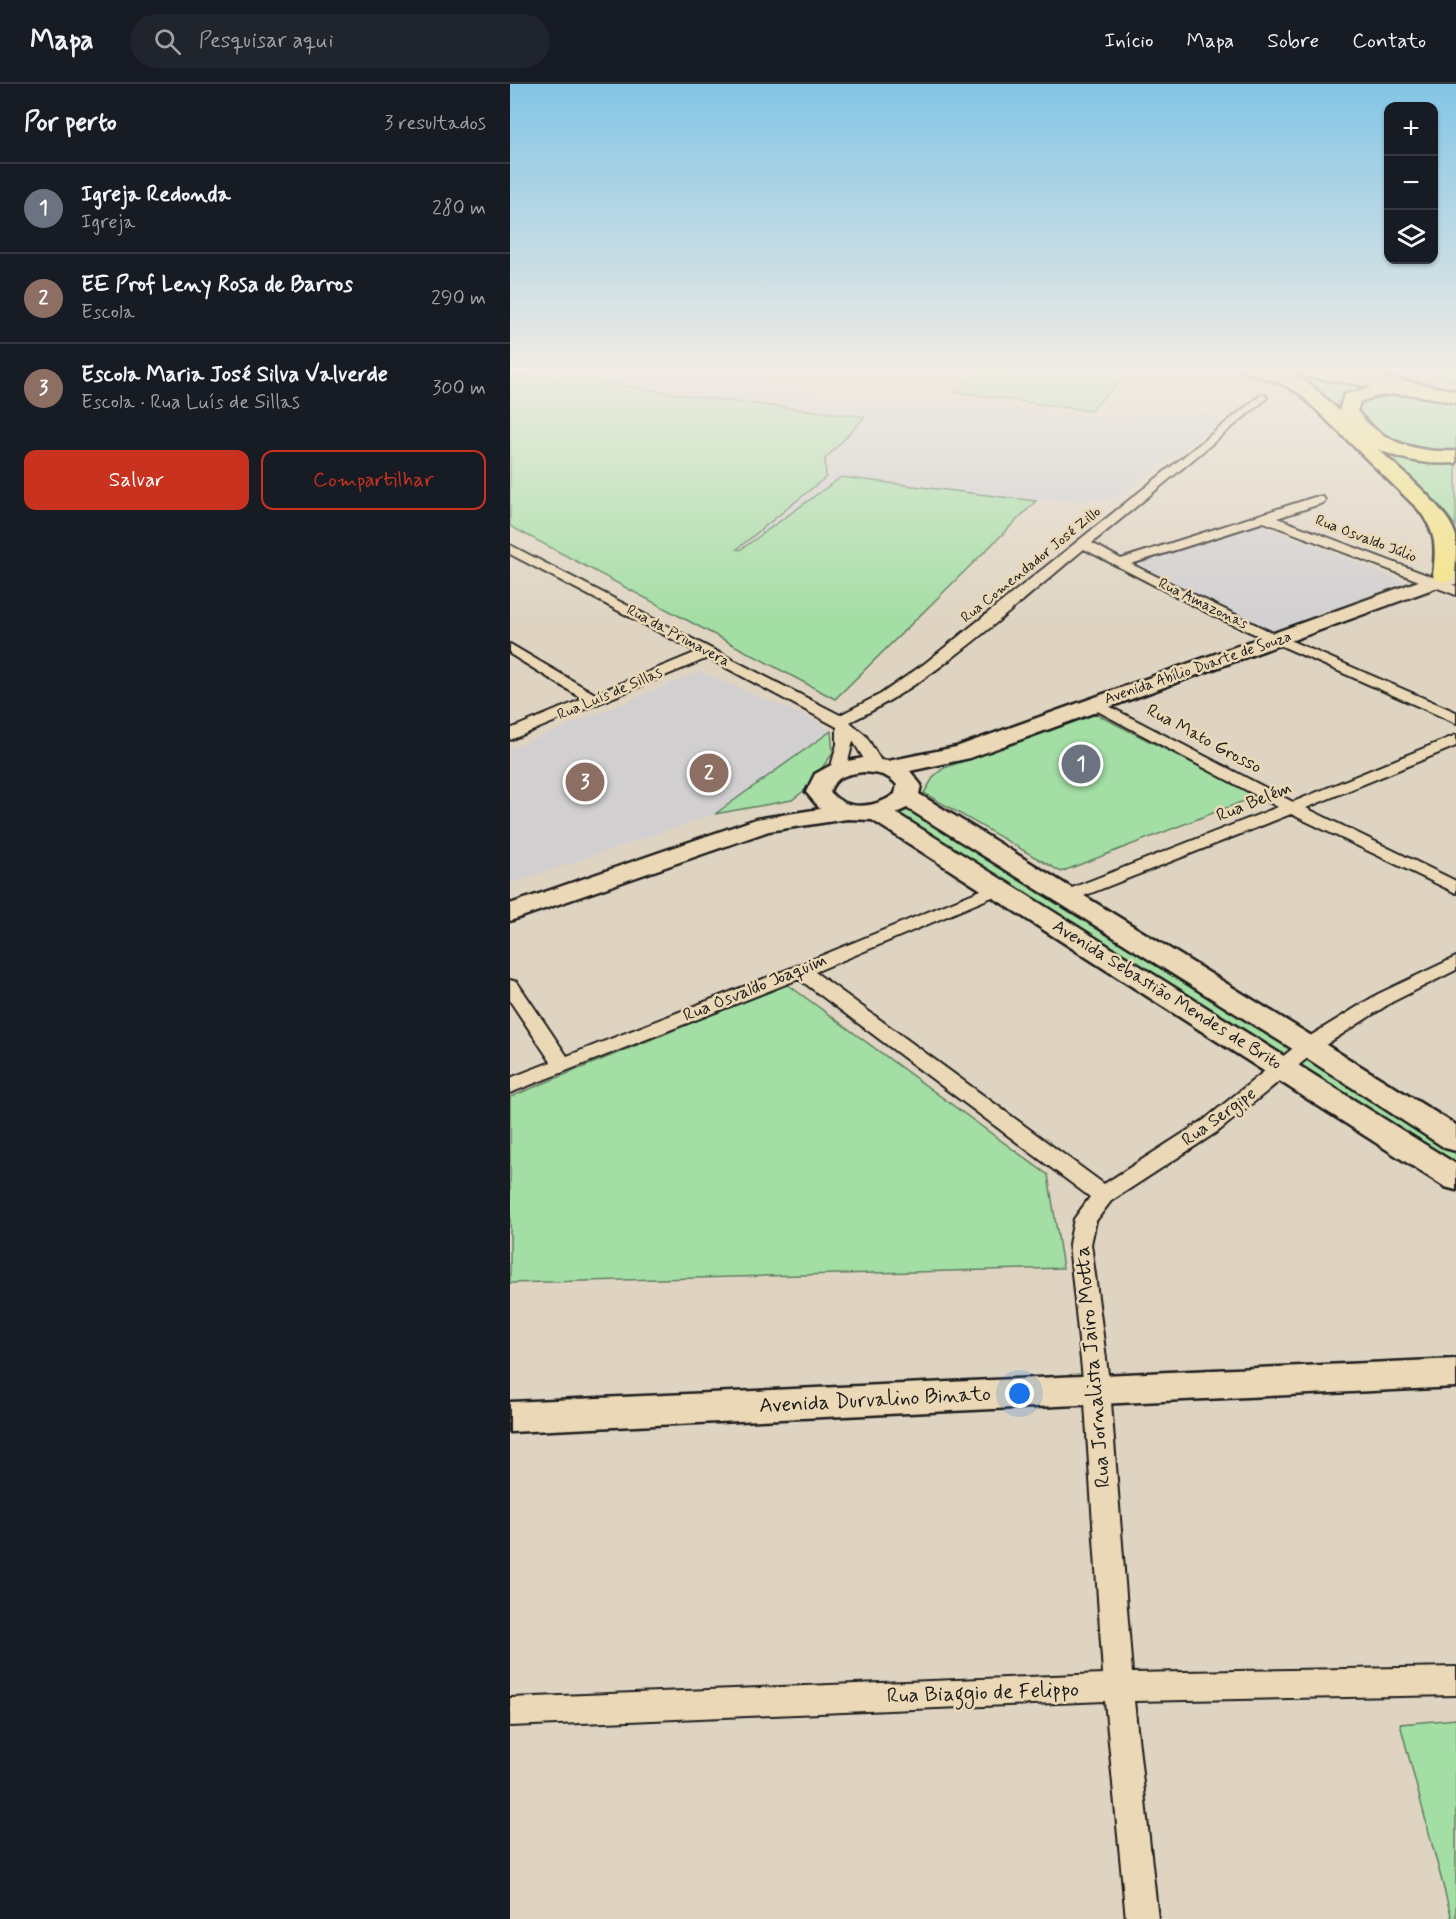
<!DOCTYPE html>
<html lang="pt">
<head>
<meta charset="utf-8">
<style>
  body { margin:0; font-family:Mynerve,sans-serif; background:#20242c; color:#f1f3f6 }
  .controls { position:absolute; right:18px; top:18px; display:grid; overflow:hidden; border-radius:12px; box-shadow:0 2px 4px #0004 }
  .controls button { width:54px; height:54px; display:grid; place-items:center; padding:0; border:0; border-bottom:2px solid #363941; background:#171b24; color:#f1f3f6; font:30px sans-serif }
  .you { position:absolute; left:510px; top:1310px; width:21px; height:21px; margin:-15px; border:4px solid #fff; border-radius:50%; background:#1a73e8; box-shadow:0 0 0 9px #1a73e833 }
  .badge { display:grid; place-items:center; width:39px; height:39px; border-radius:50%; background:#c8321e; color:#fff; font-size:20px; font-weight:700 }
  .pin { position:absolute; translate:-50% -50%; border:3px solid #fff; box-shadow:0 2px 6px #0006 }
  .list { margin:0; padding:0; list-style:none }
  h2 { display:flex; justify-content:space-between; align-items:center; height:78px; margin:0; padding:0 24px; font-size:26px }
  h2 small { font-size:20px; font-weight:400; color:#9ea1a6 }
  .list li { display:grid; grid-template-columns:39px 1fr auto; gap:18px; align-items:center; box-sizing:border-box; height:90px; padding:0 24px; border-top:2px solid #363941 }
  .list b { display:block; font-size:22px; white-space:nowrap }
  .list p { margin:0; font-size:20px; white-space:nowrap; color:#9ea1a6 }
  .list em { font-size:20px; font-style:normal; color:#9ea1a6 }
  .actions { display:flex; gap:12px; padding:18px 24px }
  .actions a { flex:1; padding:14px 0; border:2px solid #c8321e; border-radius:12px; text-align:center; font-size:21px; color:#c8321e }
  .actions .main { background:#c8321e; color:#fff }
  .icon { flex:none; width:33px; height:33px; fill:none; stroke:currentColor; stroke-width:2; stroke-linecap:round; stroke-linejoin:round }
  .map { position:relative; flex:none; width:946px; height:1835px; overflow:hidden }
  header { display:flex; align-items:center; gap:36px; box-sizing:border-box; height:84px; padding:0 30px; background:#171b24; border-bottom:2px solid #363941 }
  header strong { font-size:28px }
  nav { display:flex; gap:33px; margin-inline-start:auto; font-size:21px }
  .search { width:420px; height:54px; background:#20242c; display:flex; align-items:center; gap:15px; box-sizing:border-box; padding:0 21px; border-radius:33px; color:#9ea1a6; font-size:22px }
  main { display:flex }
  aside { flex:1; background:#171b24 }
  .map>svg:first-child { display:block }
</style>
</head>
<body>
<header>
<strong>Mapa</strong>
<div class="search"><svg class="icon" aria-label="search" viewBox="0 0 24 24"><circle cx="10" cy="10" r="6"/><path d="M15 15l6 6"/></svg>Pesquisar aqui</div>
<nav><a>Início</a><a>Mapa</a><a>Sobre</a><a>Contato</a></nav>
</header>
<main>
<aside>
<h2>Por perto<small>3 resultados</small></h2>
<ul class="list">
<li><span class="badge" style="background:#6b7280">1</span><div><b>Igreja Redonda</b><p>Igreja</p></div><em>280 m</em></li>
<li><span class="badge" style="background:#8d6e63">2</span><div><b>EE Prof Leny Rosa de Barros</b><p>Escola</p></div><em>290 m</em></li>
<li><span class="badge" style="background:#8d6e63">3</span><div><b>Escola Maria José Silva Valverde</b><p>Escola · Rua Luís de Sillas</p></div><em>300 m</em></li>
</ul>
<div class="actions"><a class="main">Salvar</a><a>Compartilhar</a></div>
</aside>
<div class="map">
<svg width="946" height="1835" viewBox="0 0 946 1835">
  <rect width="100%" height="100%" fill="#dfd4c2"/>
  <filter id="ink" filterUnits="userSpaceOnUse"><feTurbulence type="fractalNoise" baseFrequency=".0167" numOctaves="2"/><feDisplacementMap in="SourceGraphic" scale="12" xChannelSelector="R" yChannelSelector="G"/><feConvolveMatrix kernelMatrix="1 2 1 2 8 2 1 2 1" color-interpolation-filters="sRGB"/></filter>
  <g filter="url(#ink)">
    <path fill="#d1cfd0" d="M0 283H163L354 319 464 317 596 335 720 328 605 415 526 417 331 393 230 467 65 420 0 381Z
      M749 440 895 498 764 548 620 479Z
      M190 588 307 637 321 647 205 730 0 800V665Z"/>
    <path fill="#a3dea4" stroke="#607d60" stroke-width="1.5" d="M476 283H554L616 291 580 327 446 308Z
      M902 283H946V298Z
      M763 286 873 302 840 309 827 318 828 326Z
      M0 292C66 291 130 306 195 314 248 321 302 326 355 333L315 375 316 393 227 465 230 466 331 393 526 417 325 615 0 442Z
      M873 309 904 311 946 318V366L910 367 869 352 844 326 847 316Z
      M864 363 946 376V442L932 425Z
      M586 630 747 712 551 788 414 709 424 692 434 684Z
      M321 647 323 669 295 706 282 716 205 730Z
      M405 725 946 1063V1088L379 731Z
      M277 900 538 1091 553 1184 0 1199V1013Z
      M946 1635V1835H942L890 1640Z"/>
    <g fill="none" stroke-linecap="round" stroke-linejoin="round">
      <g stroke="#1c1c1c" stroke-width="4">
        <path id="minor" d="M752 310 757 313 756 315 582 459 611 475 805 413H813L815 416 813 419 767 434 946 502V511L754 438 621 480 763 549 946 628V639L706 533 574 465C500 526 427 596 340 638L356 652 374 682 372 685H360L343 657 336 686 328 691 322 689 320 686 327 660V643L198 574 0 656V645L73 615 0 570V560L85 610 187 568 0 470V461L330 631 371 610 414 580Z
          M585 615 783 718 946 651V662L796 724 946 797V809L781 730 561 817H549L546 813 549 809 768 723 580 623 577 620 580 617Z
          M488 799 494 800 497 804 494 808 305 888 594 1100 694 1036 792 957 868 910 946 873V886L882 918 806 967 710 1046 601 1117 586 1137 581 1160 600 1305 622 1589 946 1583V1611L624 1617 648 1835H616L595 1617 0 1642V1614L593 1590 574 1305 559 1160 564 1135 580 1113 289 895 0 1009V994L41 978 0 917V896L7 898 57 972 284 883Z"/>
      </g>
      <g stroke="#1c1c1c" stroke-width="5">
        <path id="secondary" d="M946 488V500L928 503 460 674 400 687 411 701 409 710 946 1041V1067L935 1064 789 969 397 724 386 729 946 1080V1106L935 1103 362 736 337 735 259 747 0 837V820L246 735 310 725 296 708 305 690 323 680 353 674 378 677 446 663 917 494ZM353 688C367 689 378 690 387 701L385 710C365 724 337 728 320 708 324 692 339 690 353 688Z
          M946 1275V1303L0 1348V1318Z"/>
      </g>
      <g stroke="#1c1c1c" stroke-width="5">
        <path id="motorway" d="M730 283C801 277 876 293 946 307V319C915 312 880 304 850 318L847 327C872 359 907 369 946 367V379C918 381 893 377 868 365 888 384 941 427 946 453 946 465 946 479 945 491L942 496 934 498 926 496 923 491C926 462 927 449 908 425L789 309 768 298 733 287ZM781 290 862 303 834 311 829 327 801 301Z"/>
      </g>
      <use href="#minor" fill="#ebd8b6" fill-rule="evenodd"/>
      <use href="#secondary" fill="#ebd8b6" fill-rule="evenodd"/>
      <use href="#motorway" fill="#f5e382" fill-rule="evenodd"/>
    </g>
  </g>
  <linearGradient id="sky" x2="0" y2="1"><stop stop-color="#83c5e6"/><stop offset="0.53" stop-color="#f1ece4"/><stop offset="1" stop-color="#f1ece4" stop-opacity="0"/></linearGradient>
  <rect width="946" height="539" fill="url(#sky)"/>
  <g text-anchor="middle" dominant-baseline="central" stroke-width="5" stroke-linejoin="round" paint-order="stroke">
    <g font-size="15" fill="#1c1c1c" stroke="#ebd8b6">
      <text transform="translate(856 455) rotate(21)">Rua Osvaldo Júlio</text>
      <text transform="translate(521 481) rotate(-39)">Rua Comendador José Zillo</text>
      <text transform="translate(693 520) rotate(26)">Rua Amazonas</text>
      <text transform="translate(168 552) rotate(28)">Rua da Primavera</text>
      <text transform="translate(688 584) rotate(-19)">Avenida Abílio Duarte de Souza</text>
      <text transform="translate(100 610) rotate(-23)">Rua Luís de Sillas</text>
    </g>
    <g font-size="18" fill="#1c1c1c" stroke="#ebd8b6">
      <text transform="translate(694 655) rotate(28)">Rua Mato Grosso</text>
      <text transform="translate(744 718) rotate(-22)">Rua Belém</text>
      <text transform="translate(245 904) rotate(-22)">Rua Osvaldo Joaquim</text>
      <text transform="translate(657 911) rotate(32)">Avenida Sebastião Mendes de Brito</text>
      <text transform="translate(709 1033) rotate(-36)">Rua Sergipe</text>
    </g>
    <g font-size="21" fill="#1c1c1c" stroke="#ebd8b6">
      <text transform="translate(583 1283) rotate(-95)">Rua Jornalista Jairo Motta</text>
      <text transform="translate(365 1316) rotate(-3)">Avenida Durvalino Binato</text>
      <text transform="translate(473 1609) rotate(-2)">Rua Biaggio de Felippo</text>
    </g>
  </g>
</svg>
<div class="controls">
<button>+</button>
<button>−</button>
<button><svg class="icon" aria-label="layers" viewBox="0 0 24 24"><path d="M12 4l9 5-9 5-9-5zM3 14l9 5 9-5"/></svg></button>
</div>
<div class="you"></div>
<div class="pin badge" style="left:571px;top:680px;background:#6b7280">1</div>
<div class="pin badge" style="left:199px;top:689px;background:#8d6e63">2</div>
<div class="pin badge" style="left:75px;top:698px;background:#8d6e63">3</div>
</div>
</main>
</body>
</html>
